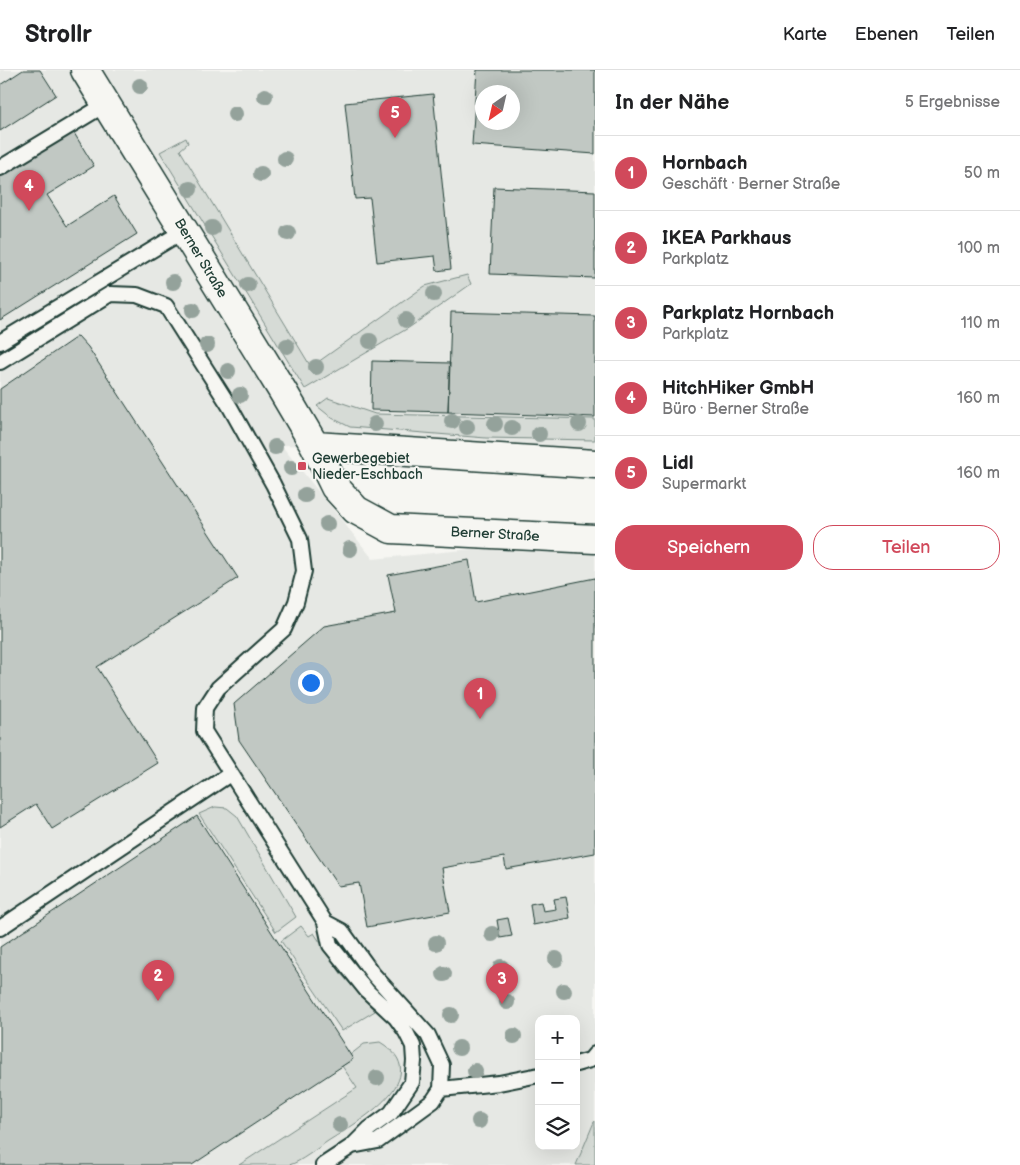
<!DOCTYPE html>
<html lang="de">
<head>
<meta charset="utf-8">
<style>
  body { margin:0; font-family:"Balsamiq Sans",sans-serif; background:#f6f6f6; color:#202124 }
  .controls { position:absolute; right:15px; bottom:15px; display:grid; overflow:hidden; border-radius:10px; box-shadow:0 5px 20px #0002 }
  .controls button { width:45px; height:45px; display:grid; place-items:center; padding:0; border:0; border-bottom:1px solid #e0e0e0; background:#fff; color:#202124; font:25px sans-serif }
  .compass { position:absolute; left:475px; top:15px; width:45px; height:45px; border-radius:50%; background:#fff; box-shadow:0 5px 20px #0002; rotate:214deg }
  .you { position:absolute; left:310px; top:612px; width:18px; height:18px; margin:-12px; border:4px solid #fff; border-radius:50%; background:#1a73e8; box-shadow:0 0 0 8px #1a73e833 }
  .badge { display:grid; place-items:center; width:32px; height:32px; border-radius:50%; background:#d1495b; color:#fff; font-size:16px; font-weight:700 }
  .pin { position:absolute; translate:-50% -41px; filter:drop-shadow(0 1px 2px #0008) }
  .pin::after { content:''; position:absolute; top:26px; width:18px; height:15px; background:inherit; clip-path:polygon(0 0,100% 0,50% 100%) }
  .list { margin:0; padding:0; list-style:none }
  h2 { display:flex; justify-content:space-between; align-items:center; height:65px; margin:0; padding:0 20px; font-size:21px }
  h2 small { font-size:16px; font-weight:400; color:#757577 }
  .list li { display:grid; grid-template-columns:32px 1fr auto; gap:15px; align-items:center; box-sizing:border-box; height:75px; padding:0 20px; border-top:1px solid #e0e0e0 }
  .list b { display:block; font-size:19px; white-space:nowrap }
  .list p { margin:0; font-size:16px; white-space:nowrap; color:#757577 }
  .list em { font-size:16px; font-style:normal; color:#757577 }
  .actions { display:flex; gap:10px; padding:15px 20px }
  .actions a { flex:1; padding:11px 0; border:1px solid #d1495b; border-radius:20px; text-align:center; font-size:18px; color:#d1495b }
  .actions .main { background:#d1495b; color:#fff }
  .icon { flex:none; width:28px; height:28px; fill:none; stroke:currentColor; stroke-width:2; stroke-linecap:round; stroke-linejoin:round }
  .map { position:relative; flex:none; width:595px; height:1095px; overflow:hidden }
  header { display:flex; align-items:center; gap:30px; box-sizing:border-box; height:70px; padding:0 25px; background:#fff; border-bottom:1px solid #e0e0e0 }
  header strong { font-size:24px }
  nav { display:flex; gap:28px; margin-inline-start:auto; font-size:18px }
  main { display:flex }
  aside { flex:1; background:#fff }
  .map>svg:first-child { display:block }
</style>
</head>
<body>
<header>
<strong>Strollr</strong>
<nav><a>Karte</a><a>Ebenen</a><a>Teilen</a></nav>
</header>
<main>
<div class="map">
<svg width="595" height="1095" viewBox="0 0 595 1095">
  <rect width="100%" height="100%" fill="#f6f6f2"/>
  <filter id="ink" filterUnits="userSpaceOnUse"><feTurbulence type="fractalNoise" baseFrequency=".02" numOctaves="2"/><feDisplacementMap in="SourceGraphic" scale="10" xChannelSelector="R" yChannelSelector="G"/><feConvolveMatrix kernelMatrix="1 2 1 2 8 2 1 2 1" color-interpolation-filters="sRGB"/></filter>
  <g filter="url(#ink)">
    <path fill="#e6e8e4" fill-rule="evenodd" d="M0 0H595V384L281 375 373 489 595 467V1051L576 1095H0ZM482 22H512V52H482ZM539 949H576V1076H539Z"/>
    <path fill="#d6dbd6" stroke="#7a8c85" d="M186 68 188 73 180 80 311 297 425 216 467 205 471 214 410 257 305 319 160 82Z
      M328 328 375 344 595 349V370L486 368 350 357 332 348 317 336Z
      M215 737 227 738 237 746 296 847 276 862 199 744Z
      M301 856 309 866 314 863 342 905 375 941 342 961 281 871Z
      M380 972C438 1007 358 1052 328 1071 319 1077 299 1093 289 1095 274 1095 255 1095 239 1095L357 1018 342 996 353 989 350 985 364 974Z
      M595 1051V1095H576L594 1052Z"/>
    <path fill="#c1c8c3" stroke="#1f3d34" fill-rule="evenodd" d="M23 0H40L56 25 0 61V15Z
      M477 0H595V84L472 75ZM482 22H512V52H482Z
      M433 24 451 199 437 201 435 186 377 192 370 128 355 129 345 33Z
      M71 58 94 96 47 125 67 156 114 126 137 164 0 250V102Z
      M494 117 595 121V208L490 204Z
      M451 242 595 246V347L448 342Z
      M78 266 88 277 238 508 97 597 158 693 52 759 36 734 0 757V319Z
      M372 291 450 293 448 342 371 340Z
      M469 490 476 532 595 508V783L506 799 504 787 442 798 450 842 367 857 359 813 338 816 239 670 234 634 324 556 396 543 388 505Z
      M197 746 353 989 192 1095H0V877Z
      M566 827 570 848 533 855 530 834 541 832 543 841 556 839 554 829Z
      M508 848 512 866 500 868 497 850Z"/>
    <g fill="none" stroke-linecap="round" stroke-linejoin="round">
      <g stroke="#1f3d34" stroke-width="18">
        <path id="service" d="M0 98 106 34
          M0 272 185 160
          M0 292 110 224 137 225 166 236 230 337 273 414 300 469 304 501 296 532 284 559 218 618 205 638 204 661 325 852 330 875 367 921 396 948 406 962 413 976 414 991 412 1012 391 1043 369 1059 352 1076 323 1095
          M325 852 342 861 373 904 428 965 442 995 441 1019 433 1031 378 1071 352 1076
          M0 858 230 704
          M576 994 590 990 595 984
          M441 1019 499 1013 539 1005"/>
      </g>
      <g stroke="#1f3d34" stroke-width="31">
        <path id="minor" d="M85 0 282 320 315 376 335 417 356 440 391 459 595 469
          M315 376 595 394"/>
      </g>
      <use href="#service" stroke="#f6f6f2" stroke-width="14"/>
      <use href="#minor" stroke="#f6f6f2" stroke-width="28"/>
    </g>
    <g fill="#94a29b">
      <circle cx="140" cy="16" r="8"/>
      <circle cx="265" cy="26" r="8"/>
      <circle cx="235" cy="44" r="8"/>
      <circle cx="285" cy="89" r="8"/>
      <circle cx="261" cy="104" r="8"/>
      <circle cx="190" cy="119" r="8"/>
      <circle cx="212" cy="158" r="8"/>
      <circle cx="288" cy="163" r="8"/>
      <circle cx="173" cy="212" r="8"/>
      <circle cx="248" cy="215" r="8"/>
      <circle cx="434" cy="224" r="8"/>
      <circle cx="193" cy="240" r="8"/>
      <circle cx="406" cy="250" r="8"/>
      <circle cx="370" cy="271" r="8"/>
      <circle cx="207" cy="275" r="8"/>
      <circle cx="287" cy="276" r="8"/>
      <circle cx="316" cy="297" r="8"/>
      <circle cx="228" cy="301" r="8"/>
      <circle cx="240" cy="325" r="8"/>
      <circle cx="452" cy="351" r="8"/>
      <circle cx="375" cy="354" r="8"/>
      <circle cx="495" cy="354" r="8"/>
      <circle cx="579" cy="354" r="8"/>
      <circle cx="467" cy="357" r="8"/>
      <circle cx="512" cy="358" r="8"/>
      <circle cx="539" cy="364" r="8"/>
      <circle cx="275" cy="377" r="8"/>
      <circle cx="291" cy="398" r="8"/>
      <circle cx="305" cy="425" r="8"/>
      <circle cx="327" cy="454" r="8"/>
      <circle cx="350" cy="479" r="8"/>
      <circle cx="492" cy="864" r="8"/>
      <circle cx="436" cy="873" r="8"/>
      <circle cx="556" cy="889" r="8"/>
      <circle cx="501" cy="897" r="8"/>
      <circle cx="444" cy="904" r="8"/>
      <circle cx="564" cy="921" r="8"/>
      <circle cx="507" cy="932" r="8"/>
      <circle cx="451" cy="945" r="8"/>
      <circle cx="514" cy="966" r="8"/>
      <circle cx="459" cy="978" r="8"/>
      <circle cx="475" cy="1001" r="8"/>
      <circle cx="377" cy="1008" r="8"/>
      <circle cx="479" cy="1051" r="8"/>
      <circle cx="340" cy="1055" r="8"/>
    </g>
  </g>
  <rect fill="#d1495b" stroke="#f6f6f2" stroke-width="2" x="297" y="391" width="10" height="10" rx="2.5"/>
  <g text-anchor="middle" dominant-baseline="central" stroke-width="4" stroke-linejoin="round" paint-order="stroke">
    <g font-size="14" fill="#1f3d34" stroke="#f6f6f2">
      <text transform="translate(201 188) rotate(59)">Berner Straße</text>
      <text transform="translate(495 464) rotate(3)">Berner Straße</text>
    </g>
    <g font-size="14" fill="#1f3d34" stroke="#f6f6f2" text-anchor="start">
      <text x="312" y="388">Gewerbegebiet<tspan x="312" dy="16">Nieder-Eschbach</tspan></text>
    </g>
  </g>
</svg>
<div class="controls">
<button>+</button>
<button>−</button>
<button><svg class="icon" aria-label="layers" viewBox="0 0 24 24"><path d="M12 4l9 5-9 5-9-5zM3 14l9 5 9-5"/></svg></button>
</div>
<svg class="compass" viewBox="-18 -18 36 36"><path d="M0-13l5 13h-10z" fill="#e53935"/><path d="M0 13l5-13h-10z" fill="#757577"/></svg>
<div class="you"></div>
<div class="pin badge" style="left:480px;top:649px">1</div>
<div class="pin badge" style="left:158px;top:931px">2</div>
<div class="pin badge" style="left:502px;top:934px">3</div>
<div class="pin badge" style="left:29px;top:141px">4</div>
<div class="pin badge" style="left:395px;top:68px">5</div>
</div>
<aside>
<h2>In der Nähe<small>5 Ergebnisse</small></h2>
<ul class="list">
<li><span class="badge">1</span><div><b>Hornbach</b><p>Geschäft · Berner Straße</p></div><em>50 m</em></li>
<li><span class="badge">2</span><div><b>IKEA Parkhaus</b><p>Parkplatz</p></div><em>100 m</em></li>
<li><span class="badge">3</span><div><b>Parkplatz Hornbach</b><p>Parkplatz</p></div><em>110 m</em></li>
<li><span class="badge">4</span><div><b>HitchHiker GmbH</b><p>Büro · Berner Straße</p></div><em>160 m</em></li>
<li><span class="badge">5</span><div><b>Lidl</b><p>Supermarkt</p></div><em>160 m</em></li>
</ul>
<div class="actions"><a class="main">Speichern</a><a>Teilen</a></div>
</aside>
</main>
</body>
</html>
